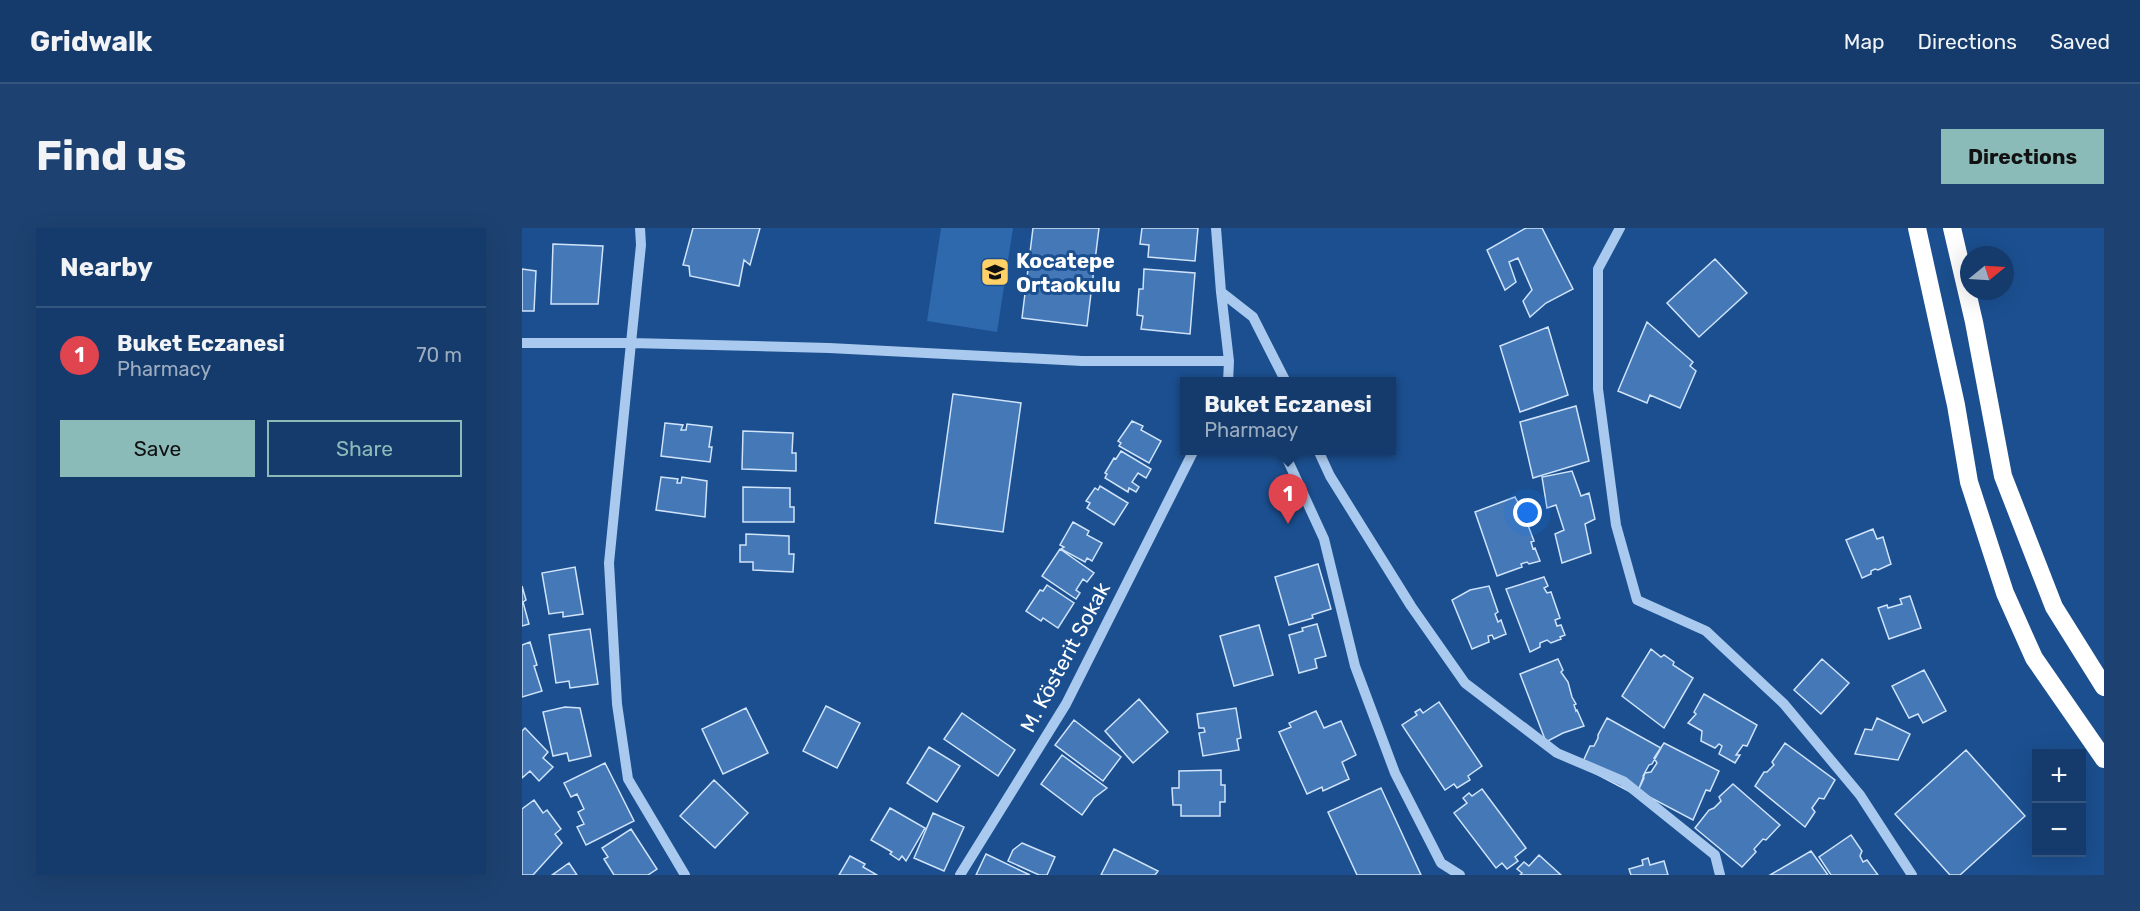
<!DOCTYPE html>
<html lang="en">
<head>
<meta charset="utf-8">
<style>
  body { margin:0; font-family:Rubik,sans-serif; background:#1d4271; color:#f1f3f6 }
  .controls { position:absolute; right:18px; bottom:18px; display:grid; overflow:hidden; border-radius:0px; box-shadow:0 6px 24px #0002 }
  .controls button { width:54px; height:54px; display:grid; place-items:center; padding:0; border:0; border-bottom:2px solid #33557e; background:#143b6b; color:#f1f3f6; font:30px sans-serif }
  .compass { position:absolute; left:1438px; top:18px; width:54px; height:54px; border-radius:50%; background:#143b6b; box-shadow:0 6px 24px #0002; rotate:72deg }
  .you { position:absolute; left:1006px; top:285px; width:21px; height:21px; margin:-15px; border:4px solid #fff; border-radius:50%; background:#1a73e8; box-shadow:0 0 0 9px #1a73e833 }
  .badge { display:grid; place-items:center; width:39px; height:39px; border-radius:50%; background:#8bbbb9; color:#fff; font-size:20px; font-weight:700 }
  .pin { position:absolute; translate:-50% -50px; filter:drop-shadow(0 2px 3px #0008) }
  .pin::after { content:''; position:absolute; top:32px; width:21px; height:18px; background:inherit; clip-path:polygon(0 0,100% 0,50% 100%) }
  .popup { position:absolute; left:658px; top:149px; width:216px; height:78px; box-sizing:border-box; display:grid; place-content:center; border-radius:0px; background:#143b6b; filter:drop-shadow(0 2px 4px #0005); font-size:20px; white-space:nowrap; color:#9dadc1 }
  .popup b { font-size:22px; color:#f1f3f6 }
  .popup::after { content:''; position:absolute; left:50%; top:100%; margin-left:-12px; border:12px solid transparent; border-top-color:#143b6b }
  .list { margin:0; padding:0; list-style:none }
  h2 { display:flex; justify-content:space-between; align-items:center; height:78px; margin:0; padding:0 24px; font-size:26px }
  h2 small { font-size:20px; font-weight:400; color:#9dadc1 }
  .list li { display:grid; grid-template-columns:39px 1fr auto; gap:18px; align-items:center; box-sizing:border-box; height:96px; padding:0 24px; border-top:2px solid #33557e }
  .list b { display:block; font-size:22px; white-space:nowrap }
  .list p { margin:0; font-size:20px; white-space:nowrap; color:#9dadc1 }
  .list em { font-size:20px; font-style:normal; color:#9dadc1 }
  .actions { display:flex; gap:12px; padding:18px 24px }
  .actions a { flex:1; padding:14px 0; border:2px solid #8bbbb9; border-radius:0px; text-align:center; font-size:21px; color:#8bbbb9 }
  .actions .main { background:#8bbbb9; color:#111 }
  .map { position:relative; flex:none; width:1582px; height:647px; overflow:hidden; border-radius:0px }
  header { display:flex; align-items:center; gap:36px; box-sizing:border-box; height:84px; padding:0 30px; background:#143b6b; border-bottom:2px solid #33557e }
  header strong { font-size:28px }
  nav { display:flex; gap:33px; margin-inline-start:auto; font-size:21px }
  .intro { display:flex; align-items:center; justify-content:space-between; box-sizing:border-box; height:144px; padding:0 36px }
  h1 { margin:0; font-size:42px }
  .button { padding:15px 27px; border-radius:0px; background:#8bbbb9; color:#111; font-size:21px; font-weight:700 }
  main { display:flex; gap:36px; padding:0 36px }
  aside { flex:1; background:#143b6b; border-radius:0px; box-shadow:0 6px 24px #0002 }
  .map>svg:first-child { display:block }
</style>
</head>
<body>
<header>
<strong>Gridwalk</strong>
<nav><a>Map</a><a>Directions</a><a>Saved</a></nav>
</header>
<div class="intro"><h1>Find us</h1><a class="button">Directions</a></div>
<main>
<aside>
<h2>Nearby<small></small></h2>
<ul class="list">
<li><span class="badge" style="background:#e0444e">1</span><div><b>Buket Eczanesi</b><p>Pharmacy</p></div><em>70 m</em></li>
</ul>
<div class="actions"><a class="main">Save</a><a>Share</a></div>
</aside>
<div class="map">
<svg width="1582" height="647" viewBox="0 0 1582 647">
  <rect width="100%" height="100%" fill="#1b4f8f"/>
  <path fill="#2e69ad" d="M419 0H491L475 104 405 93Z"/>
  <path fill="#4478b7" stroke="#cfe3fa" stroke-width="1.5" d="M171 0H238L228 37 222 32 217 58 168 48 167 38 161 37Z
    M511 0H577L565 98 500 90Z
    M620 0H676L673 33 626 29 627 17 618 16Z
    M1004 0H1020L1051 61 1024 75 1008 89 1001 73 1010 62 996 30 987 34 994 54 983 62 965 22Z
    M31 16 81 18 76 76H29Z
    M1193 31 1225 65 1177 109 1145 75Z
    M0 41 14 43 12 83H0Z
    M622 41 673 45 668 106 619 101 621 88 615 87 617 61H621Z
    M1125 94 1171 134 1168 138 1174 143 1158 180 1128 167 1125 175 1096 163Z
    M1026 99 1046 167 998 184 978 118Z
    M431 166 499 175 481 304 413 295Z
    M1054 178 1067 233 1011 250 998 194Z
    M610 193 621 198 619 202 639 213 627 235 597 218 599 215 596 213Z
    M143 195 161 197 159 202H164L165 196 190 199 187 219H190L188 234 139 228Z
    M221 203 271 205 270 225H274V243L220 241Z
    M599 223 629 241 624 250 616 245 610 254 617 259 614 264 607 260 606 264 583 250 585 246 583 245 592 230 594 231Z
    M1050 243 1059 268 1067 265 1073 291 1063 296 1069 325 1040 335 1033 306 1042 302 1034 277 1025 280 1020 249Z
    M139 249 156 251 155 255H159L160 249 185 253 183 289 134 282Z
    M578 258 606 275 592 297 565 280 568 275 564 273 573 260 576 262Z
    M221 259 268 260V279H272V294H221Z
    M993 269 999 280 997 281 998 285 1001 284 1012 313 1009 314 1011 321 1013 320 1018 333 1007 336 1005 334 999 336 1000 339 975 348 953 284Z
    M551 294 567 303 565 307 580 315 570 333 565 330 563 334 539 321 542 319 538 317Z
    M1351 301 1355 311 1361 309 1369 336 1356 342 1353 341 1349 343V346L1340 350 1324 312Z
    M224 306 267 308V326H272L271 344 231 342V334H218V317H224Z
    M538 321 572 345 565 354 561 351 554 362 558 365 554 371 520 348Z
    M796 336 809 381 790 387 791 390 767 397 753 349Z
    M53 339 61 386 41 389V384L27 386 20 345Z
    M1022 349 1026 358 1022 360 1025 365 1029 364 1038 390 1033 392 1035 398 1039 397 1043 407 1038 409 1039 411 1029 415 1025 412 1018 415V419L1008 424 984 361Z
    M525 357 552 375 536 400 521 390 519 393 504 383 518 362 521 363Z
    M0 358 4 372 1 374 7 396 0 398Z
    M967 358 976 384 973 386 976 394 979 392 984 406 972 411 970 407 966 408 967 414 950 421 930 372 948 362Z
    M1388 368 1399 400 1367 411 1356 380 1365 377 1366 380 1380 376 1378 371Z
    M795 396 804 428 793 431 795 440 777 445 767 407 781 403 780 400Z
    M737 397 751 447 712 458 698 408Z
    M68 401 76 456 48 460 47 453 34 455 27 407Z
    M8 414 15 437 12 438 20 463 0 469V417Z
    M1129 421 1139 429 1142 427 1152 434 1151 437 1171 450 1142 500 1100 468Z
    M1036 431 1041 442 1039 444 1046 454 1050 469 1054 476 1052 477 1054 483 1055 482 1062 498 1041 505 1024 514 998 446Z
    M1300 431 1327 455 1299 486 1272 462Z
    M1402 442 1424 483 1401 495 1396 486 1387 490 1370 458Z
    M1182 466 1235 497 1225 518 1221 517 1214 527H1218L1213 535 1197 526 1200 518 1197 516 1193 520 1179 513 1180 503 1166 495 1174 486 1172 484Z
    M617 471 646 504 611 535 583 503Z
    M917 474 960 538 946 548 948 552 935 560 932 556 923 562 880 497 895 487 893 484 898 481 901 485Z
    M304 478 338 495 315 540 281 523Z
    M43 479 58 480 69 528 47 533 45 525 31 528 21 484Z
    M224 480 246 525 201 546 180 501Z
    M714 480 719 510 715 511 717 522 681 528 677 505 683 504 682 500H677L675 486Z
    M794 483 802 500 819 493 834 527 820 534 827 551 801 563 800 559 785 566 757 504 769 499 767 495Z
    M440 485 493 522 476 548 422 511Z
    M1085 490 1139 520 1130 536 1127 537 1121 548 1122 550 1114 567 1059 538 1068 518H1072L1076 510V507Z
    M1355 490 1388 506 1376 532 1333 526 1343 501 1350 502Z
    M552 492 599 529 581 553 533 517Z
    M3 500 26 524 21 530 31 539 17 553 8 543 0 550V503Z
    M1142 515 1197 543 1188 563 1184 562 1171 592 1116 563 1123 545 1129 544 1135 535 1132 530Z
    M1263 515 1313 552 1302 571 1297 570 1290 580 1293 584 1283 599 1233 558 1242 544H1245L1252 537 1250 534Z
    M407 519 438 538 415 574 385 555Z
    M1444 522 1503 588 1438 647H1428L1373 586Z
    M540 527 585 560 572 570 560 587 519 556Z
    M83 535 112 593 64 617 55 599 62 596 56 584 62 581 55 566 49 569 42 555Z
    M699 542V557H703V574H698V588H659V577H651L650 560H657V543Z
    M192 552 226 585 193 620 158 588Z
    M1211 556 1258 597 1244 612 1241 611 1232 621 1234 624 1220 639 1173 600 1187 582 1192 580 1199 573 1197 569Z
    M859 560 899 647H835L806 584Z
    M960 561 1004 620 993 629 996 633 985 641 980 635 974 640 932 585 945 575 941 570 947 565 950 568Z
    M12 572 21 585 25 582 39 601 33 606 40 615 11 647H0V581Z
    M368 580 403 600 384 633 380 628 377 632 368 626 370 624 349 612Z
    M411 585 442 599 422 643 392 630Z
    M109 601 135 641 126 647H92L82 631 86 629 80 620Z
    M1329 607 1340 623 1338 628 1341 634 1345 632 1356 647H1309L1297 629Z
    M500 615 533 629 525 647H517L486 633 491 622Z
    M592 621 636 643 633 647H579Z
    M1289 623 1306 647H1248Z
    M464 626 508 647H454Z
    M1017 627 1039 647H998L1000 645 995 641 1002 634 1007 638Z
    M328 628 343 636 341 639 355 647H317Z
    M1126 630 1128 637 1142 633 1146 647H1109L1107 641 1121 637 1120 632Z
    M47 635 55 647H30Z"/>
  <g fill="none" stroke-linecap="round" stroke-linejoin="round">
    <path stroke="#a9c9ee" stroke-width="10" d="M118 0 119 17 109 115 87 335 95 476 106 551 163 647
      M694 0 699 64 707 133 706 154
      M1098 0 1076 41V161L1094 297 1115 372 1184 403 1262 476 1338 567 1390 647
      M699 64 731 89 764 154
      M0 115H109L307 120 560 133H707
      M761 222 802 311 833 438 873 545 919 635 938 647
      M796 222 808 248 889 378 943 455 1035 525 1101 553 1193 627 1198 647
      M438 647 544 476 672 222"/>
    <path stroke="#fff" stroke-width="18" d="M1395 0 1434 177 1447 254 1483 365 1512 430 1582 531
      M1430 0 1452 94 1481 248 1532 379 1582 459"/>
  </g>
  <defs>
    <g id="school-square" transform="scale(1.5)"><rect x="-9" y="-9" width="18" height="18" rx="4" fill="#ffd166" stroke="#1b4f8f"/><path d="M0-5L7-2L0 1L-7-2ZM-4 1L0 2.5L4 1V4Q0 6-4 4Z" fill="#111"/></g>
  </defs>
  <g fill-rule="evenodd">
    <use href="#school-square" x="473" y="44"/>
  </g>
  <g text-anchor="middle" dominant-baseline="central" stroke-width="6" stroke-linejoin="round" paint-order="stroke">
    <g font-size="21" font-weight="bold" fill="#fff" stroke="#1b4f8f" text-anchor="start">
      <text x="494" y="32">Kocatepe<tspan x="494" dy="24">Ortaokulu</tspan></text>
    </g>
    <g font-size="21" fill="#fff" stroke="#1b4f8f">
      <text transform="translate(543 429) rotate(-62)">M. Kösterit Sokak</text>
    </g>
  </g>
</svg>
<div class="controls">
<button>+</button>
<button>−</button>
</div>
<svg class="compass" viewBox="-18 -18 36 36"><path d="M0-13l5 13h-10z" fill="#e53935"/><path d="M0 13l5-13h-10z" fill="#9dadc1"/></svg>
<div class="you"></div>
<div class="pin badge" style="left:766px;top:296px;background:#e0444e">1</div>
<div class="popup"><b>Buket Eczanesi</b>Pharmacy</div>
</div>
</main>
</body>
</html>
